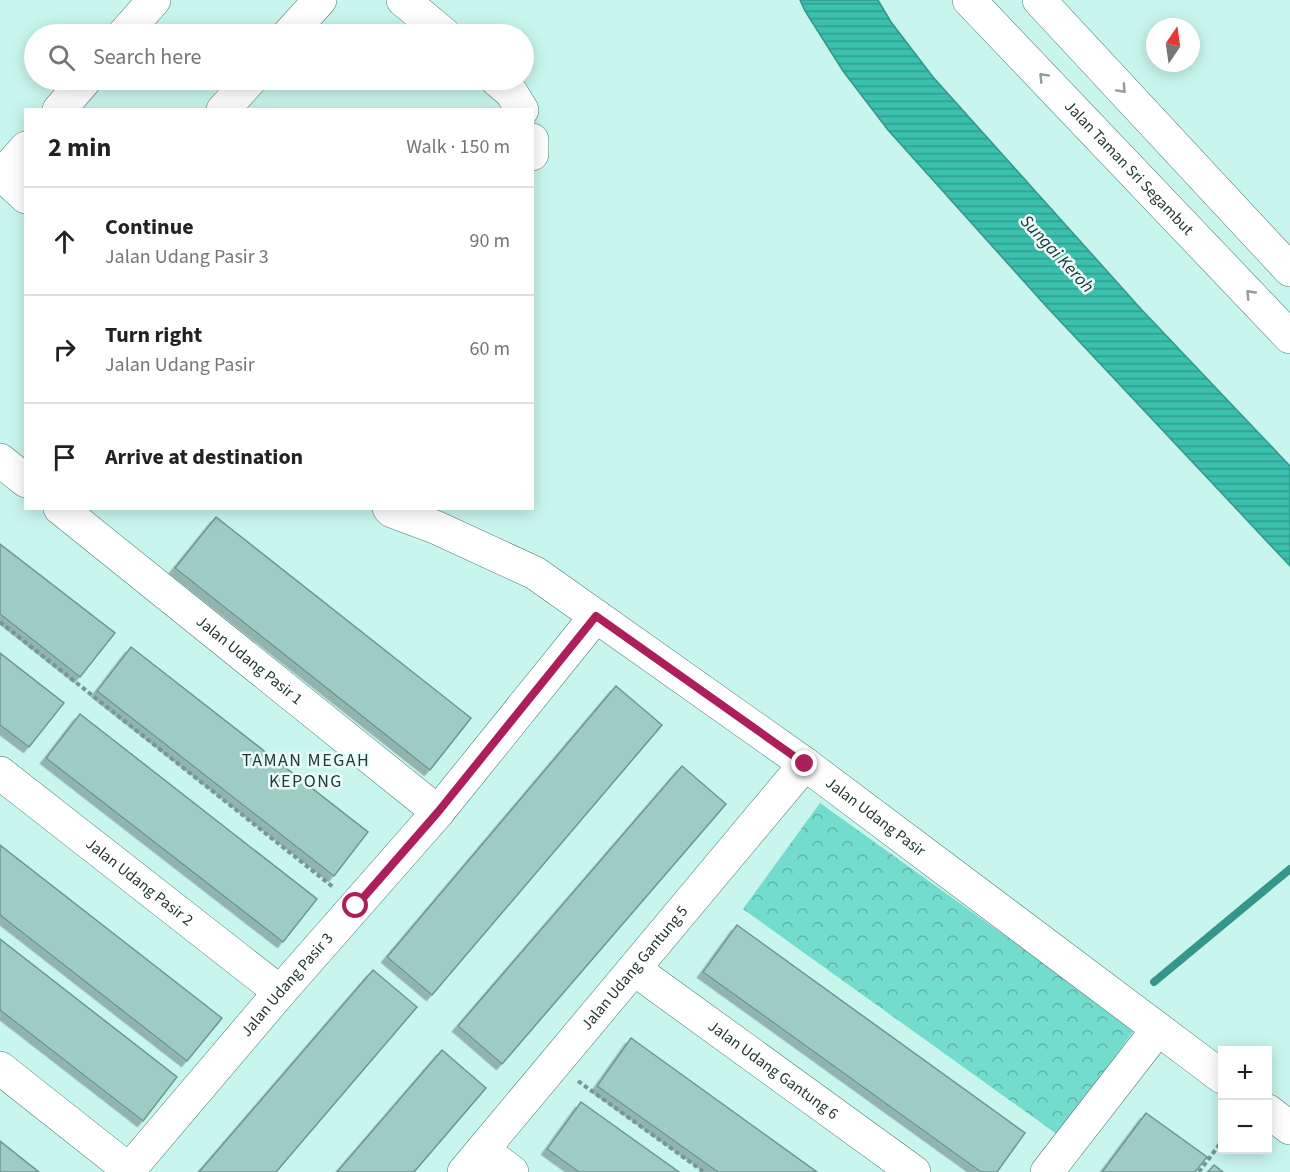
<!DOCTYPE html>
<html lang="en">
<head>
<meta charset="utf-8">
<style>
  body { margin:0; font-family:"Source Sans 3",sans-serif; background:#f2f2f2; color:#222 }
  .controls { position:absolute; right:18px; bottom:18px; display:grid; overflow:hidden; border-radius:0px; box-shadow:0 3px 15px #0003 }
  .controls button { width:54px; height:54px; display:grid; place-items:center; padding:0; border:0; border-bottom:2px solid #e0e0e0; background:#fff; color:#222; font:30px sans-serif }
  .compass { position:absolute; left:1146px; top:18px; width:54px; height:54px; border-radius:50%; background:#fff; box-shadow:0 3px 15px #0003; rotate:13deg }
  .stop { position:absolute; width:18px; height:18px; margin:-14px; border:4px solid #ad1f5a; border-radius:50%; background:#fff }
  .stop.end { background:#ad1f5a; border-color:#fff; box-shadow:0 2px 6px #0008 }
  .list { margin:0; padding:0; list-style:none }
  h2 { display:flex; justify-content:space-between; align-items:center; height:78px; margin:0; padding:0 24px; font-size:26px }
  h2 small { font-size:20px; font-weight:400; color:#767676 }
  .list li { display:grid; grid-template-columns:39px 1fr auto; gap:18px; align-items:center; box-sizing:border-box; height:108px; padding:0 24px; border-top:2px solid #e0e0e0 }
  .list b { display:block; font-size:22px; white-space:nowrap }
  .list p { margin:0; font-size:20px; white-space:nowrap; color:#767676 }
  .list em { font-size:20px; font-style:normal; color:#767676 }
  .icon { flex:none; width:33px; height:33px; fill:none; stroke:currentColor; stroke-width:2; stroke-linecap:round; stroke-linejoin:round }
  .map { position:relative; flex:none; width:1290px; height:1172px; overflow:hidden }
  .search { position:absolute; background:#fff; box-shadow:0 3px 15px #0003; left:24px; top:24px; width:510px; height:66px; display:flex; align-items:center; gap:15px; box-sizing:border-box; padding:0 21px; border-radius:33px; color:#767676; font-size:22px }
  .panel { position:absolute; background:#fff; box-shadow:0 3px 15px #0003; left:24px; top:108px; width:510px; height:402px; border-radius:0px }
  .map>svg:first-child { display:block }
</style>
</head>
<body>
<div class="map">
<svg width="1290" height="1172" viewBox="0 0 1290 1172">
  <defs>
    <pattern id="park-crowns" width="20" height="18" patternUnits="userSpaceOnUse" patternTransform="scale(1.5)"><rect width="20" height="18" fill="#73dccc"/><path d="M2 6a3 3 0 1 1 6 0M12 15a3 3 0 1 1 6 0" fill="none" stroke="#5eb3a6"/></pattern>
    <pattern id="water-rules" width="6" height="5" patternUnits="userSpaceOnUse" patternTransform="scale(1.5)"><rect width="6" height="5" fill="#3bc0ae"/><path d="M0 2.5h6" fill="none" stroke="#319d8e"/></pattern>
    <filter id="shadow"><feDropShadow dx="-5.5" dy="5.5" stdDeviation="0" flood-color="#0004"/></filter>
  </defs>
  <rect width="100%" height="100%" fill="#c8f6ed"/>
  <path fill="url(#park-crowns)" d="M820 803 1135 1029 1058 1135 743 909Z"/>
  <path fill="url(#water-rules)" stroke="#349789" stroke-width="1.5" d="M800 0H878L891 22 933 77 1141 309 1290 466V566L1045 305 888 130 843 71 805 11Z"/>
  <g fill="none" stroke-linecap="round" stroke-linejoin="round">
    <path stroke="#349789" stroke-width="8" d="M1154 982 1290 869"/>
  </g>
  <path fill="#9ecbc2" stroke="#6c9890" stroke-width="1.5" filter="url(#shadow)" d="M216 517 471 718 430 770 175 568Z
    M0 544 115 633 80 677 0 614Z
    M131 647 368 832 334 876 97 691Z
    M0 653 64 703 29 747 0 725Z
    M616 686 662 725 432 995 387 957Z
    M80 714 317 899 283 942 46 758Z
    M682 766 726 804 502 1064 458 1026Z
    M0 845 222 1018 187 1061 0 915Z
    M737 925 1025 1133 997 1172H981L703 972Z
    M0 939 177 1077 143 1121 0 1010Z
    M373 970 417 1007 276 1172H199Z
    M631 1038 817 1172H718L597 1086Z
    M442 1050 486 1088 414 1172H337Z
    M581 1102 679 1172H579L547 1149Z
    M1146 1113 1207 1157 1195 1172H1102Z
    M0 1141 39 1172H0Z
    M1214 1165 1223 1172H1208Z"/>
  <g fill="none" stroke-linecap="round" stroke-linejoin="round">
    <g stroke="#4f7a72" stroke-width="34">
      <g id="minor">
        <path d="M403 0 444 34"/>
        <path id="s1" d="M969 0 1290 337"/>
        <path d="M1039 0 1290 270"/>
        <path d="M124 34 154 0"/>
        <path d="M289 34 320 0"/>
        <path d="M497 80 511 92 522 110"/>
        <path d="M59 110 85 80"/>
        <path d="M223 110 250 80"/>
        <path d="M532 140V154"/>
        <path d="M2 175 26 197"/>
        <path d="M0 177 26 148"/>
        <path d="M0 460 26 481"/>
        <path id="s2" d="M60 508 438 812"/>
        <path id="s3" d="M389 508 392 511 435 527 535 573 805 764 1222 1077"/>
        <path id="s4" d="M0 773 280 992"/>
        <path id="s5" d="M634 969 914 1172"/>
        <path id="s6" d="M0 1068 129 1170 280 992 438 812 596 616"/>
        <path d="M1268 1111 1290 1128"/>
        <path d="M483 1150 512 1172"/>
        <path id="s7" d="M464 1172 805 764"/>
        <path d="M1047 1172 1158 1029"/>
      </g>
    </g>
    <path stroke="#779791" stroke-width="4" stroke-dasharray="4.5 3" stroke-linecap="butt" d="M0 622 333 887
      M578 1081 704 1172
      M1199 1172 1222 1141"/>
    <use href="#minor" stroke="#fff" stroke-width="33"/>
  </g>
  <defs><path id="oneway-chevron" d="M-2-3.5L2.5 0L-2 3.5" fill="none" stroke-width="1.6" stroke-linecap="round" stroke-linejoin="round" transform="scale(1.5)"/></defs>
  <g stroke="#929c9a">
    <use href="#oneway-chevron" transform="translate(1043 77) rotate(-134)"/>
    <use href="#oneway-chevron" transform="translate(1122 89) rotate(47)"/>
    <use href="#oneway-chevron" transform="translate(1250 294) rotate(-134)"/>
  </g>
  <g fill="none" stroke-linecap="round" stroke-linejoin="round">
    <path stroke="#ad1f5a" stroke-width="8" d="M356 906 438 812 596 616 805 764"/>
  </g>
  <g text-anchor="middle" dominant-baseline="central" stroke-width="5" stroke-linejoin="round" paint-order="stroke">
    <g font-size="16" fill="#253834" stroke="#ebfdf9">
      <text stroke="none"><textPath href="#s1" startOffset="232">Jalan Taman Sri Segambut</textPath></text>
      <text stroke="none"><textPath href="#s2" startOffset="243">Jalan Udang Pasir 1</textPath></text>
      <text stroke="none"><textPath href="#s3" startOffset="579">Jalan Udang Pasir</textPath></text>
      <text stroke="none"><textPath href="#s4" startOffset="177">Jalan Udang Pasir 2</textPath></text>
      <text stroke="none"><textPath href="#s7" startOffset="266">Jalan Udang Gantung 5</textPath></text>
      <text stroke="none"><textPath href="#s6" startOffset="408">Jalan Udang Pasir 3</textPath></text>
      <text stroke="none"><textPath href="#s5" startOffset="172">Jalan Udang Gantung 6</textPath></text>
    </g>
    <g font-size="18" font-style="italic" fill="#1d332f" stroke="#ebfdf9">
      <text transform="translate(1057 254) rotate(47)">Sungai Keroh</text>
    </g>
    <g font-size="18" letter-spacing="1.5" fill="#253834" stroke="#ebfdf9">
      <text x="306" y="760">TAMAN MEGAH<tspan x="306" dy="21">KEPONG</tspan></text>
    </g>
  </g>
</svg>
<div class="controls">
<button>+</button>
<button>−</button>
</div>
<svg class="compass" viewBox="-18 -18 36 36"><path d="M0-13l5 13h-10z" fill="#e53935"/><path d="M0 13l5-13h-10z" fill="#767676"/></svg>
<div class="stop" style="left:356px;top:906px"></div>
<div class="stop end" style="left:805px;top:764px"></div>
<div class="search"><svg class="icon" aria-label="search" viewBox="0 0 24 24"><circle cx="10" cy="10" r="6"/><path d="M15 15l6 6"/></svg>Search here</div>
<section class="panel">
<h2>2 min<small>Walk · 150 m</small></h2>
<ul class="list">
<li><svg class="icon" aria-label="ahead" viewBox="0 0 24 24"><path d="M12 20V5M6 11l6-6 6 6"/></svg><div><b>Continue</b><p>Jalan Udang Pasir 3</p></div><em>90 m</em></li>
<li><svg class="icon" aria-label="right" viewBox="0 0 24 24"><path d="M7 20v-9h11M14 6l5 5-5 5"/></svg><div><b>Turn right</b><p>Jalan Udang Pasir</p></div><em>60 m</em></li>
<li><svg class="icon" aria-label="arrive" viewBox="0 0 24 24"><path d="M6 21V4h12l-3 4 3 4H6"/></svg><div><b>Arrive at destination</b></div></li>
</ul>
</section>
</div>
</body>
</html>
